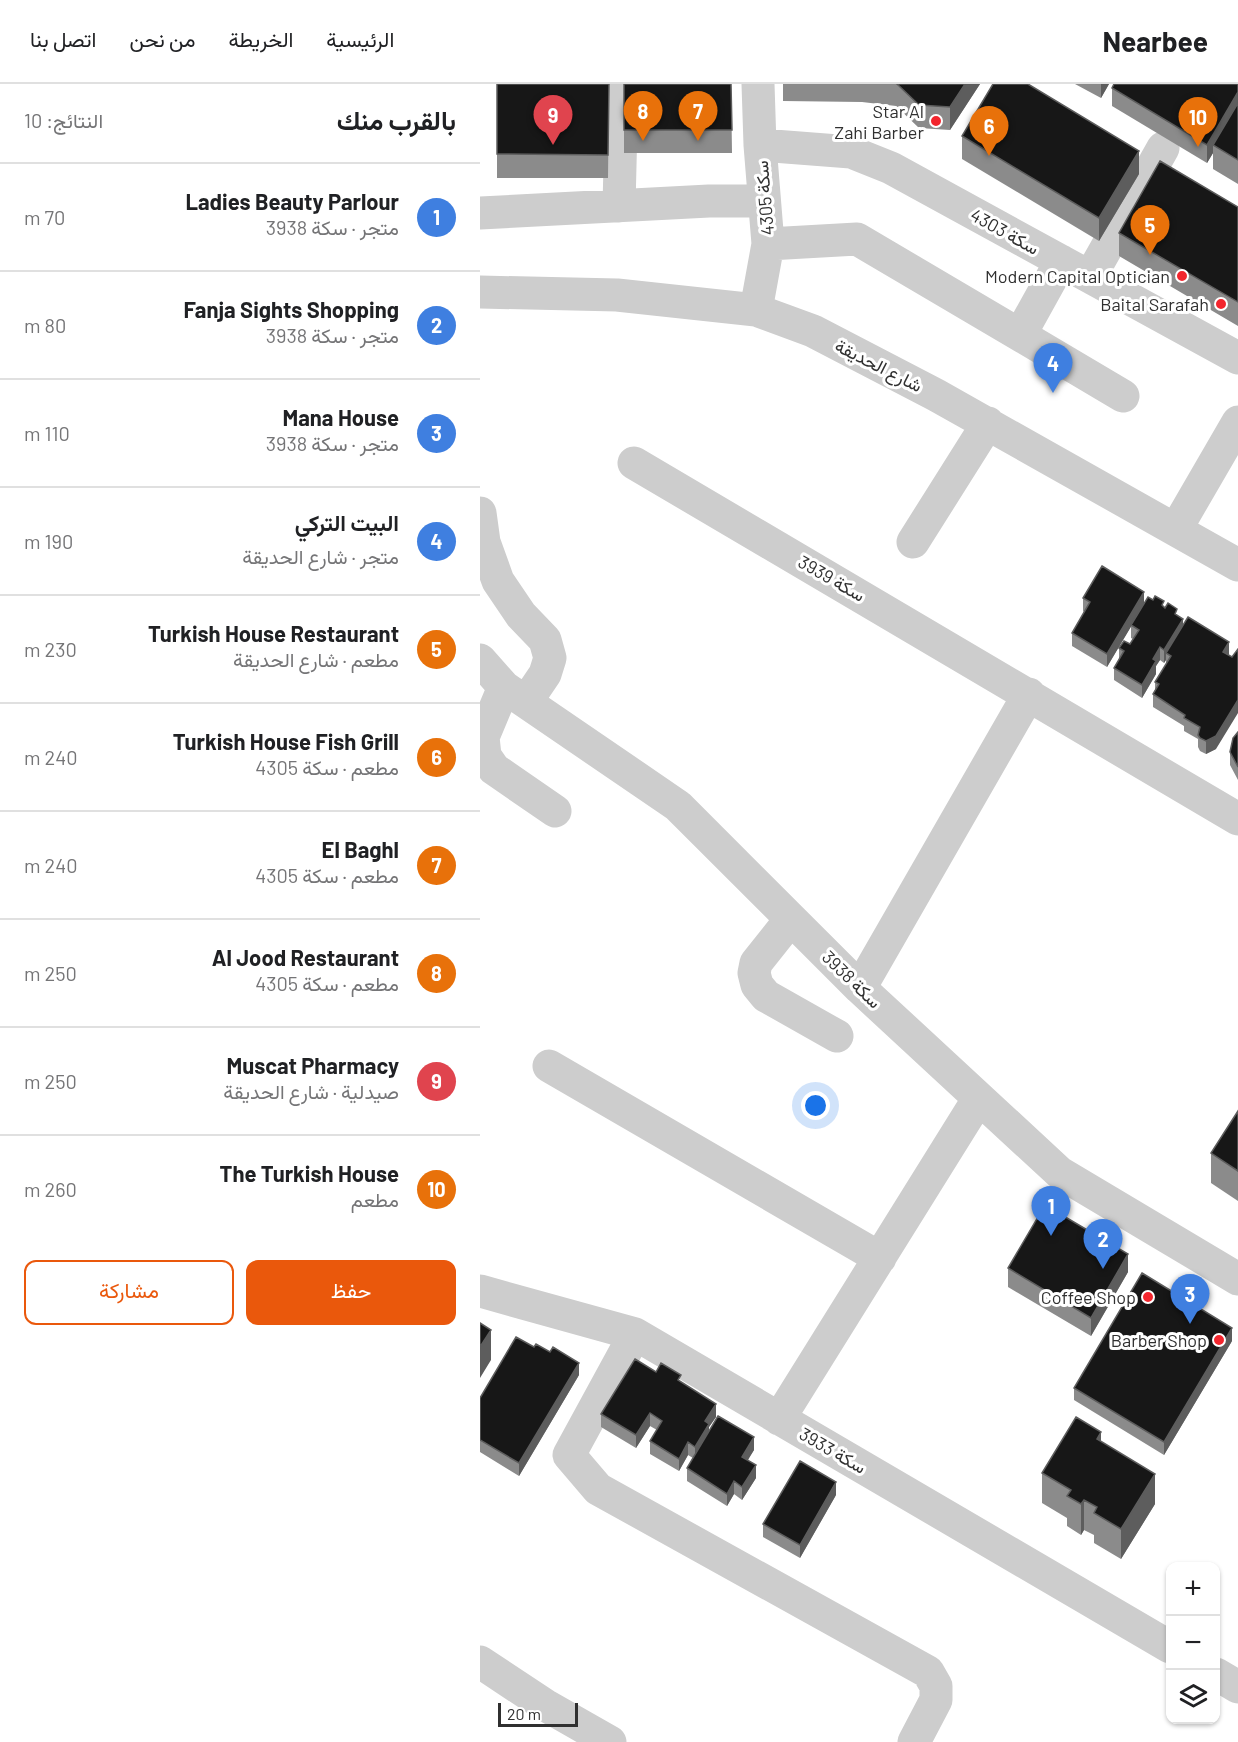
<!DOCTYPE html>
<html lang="ar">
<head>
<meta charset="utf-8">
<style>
  body { margin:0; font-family:Barlow,Vazirmatn,sans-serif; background:#f6f6f6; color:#202124; direction:rtl }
  .controls { position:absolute; right:18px; bottom:18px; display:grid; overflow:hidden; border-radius:12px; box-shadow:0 2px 4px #0004 }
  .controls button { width:54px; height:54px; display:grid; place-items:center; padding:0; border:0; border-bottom:2px solid #e0e0e0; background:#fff; color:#202124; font:30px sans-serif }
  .scale { position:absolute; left:18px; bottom:15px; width:80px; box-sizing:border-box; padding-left:6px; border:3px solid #303030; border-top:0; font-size:16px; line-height:21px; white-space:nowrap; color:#303030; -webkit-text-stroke:4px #fff; paint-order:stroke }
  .you { position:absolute; left:336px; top:1022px; width:21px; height:21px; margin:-15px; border:4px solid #fff; border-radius:50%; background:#1a73e8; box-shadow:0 0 0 9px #1a73e833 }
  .badge { display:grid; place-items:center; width:39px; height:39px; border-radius:50%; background:#ea580c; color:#fff; font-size:20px; font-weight:700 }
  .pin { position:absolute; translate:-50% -50px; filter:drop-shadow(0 2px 3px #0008) }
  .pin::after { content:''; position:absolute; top:32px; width:21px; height:18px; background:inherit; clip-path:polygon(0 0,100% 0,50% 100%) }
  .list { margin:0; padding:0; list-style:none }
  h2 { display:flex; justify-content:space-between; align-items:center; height:78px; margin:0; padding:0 24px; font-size:26px }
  h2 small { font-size:20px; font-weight:400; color:#757577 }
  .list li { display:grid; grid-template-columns:39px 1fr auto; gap:18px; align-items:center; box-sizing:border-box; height:108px; padding:0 24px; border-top:2px solid #e0e0e0 }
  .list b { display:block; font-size:22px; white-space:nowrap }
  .list p { margin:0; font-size:20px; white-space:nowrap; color:#757577 }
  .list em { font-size:20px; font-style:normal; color:#757577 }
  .actions { display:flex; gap:12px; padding:18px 24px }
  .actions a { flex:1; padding:14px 0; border:2px solid #ea580c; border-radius:12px; text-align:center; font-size:21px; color:#ea580c }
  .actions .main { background:#ea580c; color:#fff }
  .icon { flex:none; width:33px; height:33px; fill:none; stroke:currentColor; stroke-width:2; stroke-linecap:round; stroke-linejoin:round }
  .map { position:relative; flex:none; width:758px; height:1658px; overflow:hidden; direction:ltr }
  header { display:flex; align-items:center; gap:36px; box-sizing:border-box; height:84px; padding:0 30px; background:#fff; border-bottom:2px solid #e0e0e0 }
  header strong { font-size:28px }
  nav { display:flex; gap:33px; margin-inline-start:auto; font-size:21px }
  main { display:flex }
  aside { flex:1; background:#fff }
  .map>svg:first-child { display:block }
</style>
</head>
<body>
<header>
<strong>Nearbee</strong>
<nav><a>الرئيسية</a><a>الخريطة</a><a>من نحن</a><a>اتصل بنا</a></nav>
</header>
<main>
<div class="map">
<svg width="758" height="1658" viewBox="0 0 758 1658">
  <rect width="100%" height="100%" fill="#fff"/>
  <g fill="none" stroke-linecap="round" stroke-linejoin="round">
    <path stroke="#cdcdcd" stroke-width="33" d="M280 61 371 68 411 84 758 274
      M139 122 142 0
      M0 129 229 117H284
      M288 160 377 155 540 251 581 177
      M610 193 683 64
      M0 208 137 211 276 226 333 247 456 311 758 481
      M276 226 288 160 280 61 278 0
      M540 251 643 312
      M154 379 758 735
      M0 429 4 458 18 497 41 531 65 556 70 574 65 590 46 618
      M696 445 758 338
      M433 458 508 339
      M0 576 24 603 198 722 380 904 580 1089 758 1195
      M24 603 3 653 5 672 14 685 75 727
      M311 835 276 879 274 889 277 901 286 912 357 952
      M380 904 549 610
      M69 982 400 1174
      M0 1207 155 1250 690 1563
      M155 1250 89 1371 118 1405 448 1588 456 1602V1616L434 1658
      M299 1335 499 1014
      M0 1578 65 1621 130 1658
      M736 1590 758 1603"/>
  </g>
  <path fill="#8b8b8b" d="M17 0H129L128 94H17Z
    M144 0H251L252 69H144Z
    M303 0H500L470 46 439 44 416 22 382 18 303 17Z
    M595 0H629L621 14Z
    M758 0V100L733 85V69L727 79 632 22V4Z
    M482 52 659 90 619 157 482 75Z
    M758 123V242L639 172V149Z
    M603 514 684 523 697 531 703 541 736 665 726 670 720 667 718 663V655L704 647V642L673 623V610L675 606V598L686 581V576L684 579 680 576 676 582V590L662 614 634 596V584L639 575V564L650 560 653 555 651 554V542L627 583 592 562V549L604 528 603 527Z
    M758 648V696L750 681V668Z
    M758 1027V1117L731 1099V1069Z
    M528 1184 648 1188 611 1252 528 1203Z
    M752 1257 684 1371 594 1316V1304Z
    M54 1263 70 1268 99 1291 39 1392 0 1368V1314Z
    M176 1288 201 1298 236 1333 229 1343V1347L274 1366 267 1376 276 1394 262 1416 254 1410 247 1422 207 1397V1384L213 1374 208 1371 199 1387 170 1370V1357L177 1346 170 1342 156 1364 121 1343V1330Z
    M621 1357 675 1420 641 1475 614 1459V1451L604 1446 601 1451 587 1442V1434L562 1419V1389Z
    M356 1411 320 1474 283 1453V1440Z"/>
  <path fill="#5d5d5d" d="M485 0H500L470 46V23Z
    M621 0H629L621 14Z
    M758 8V27L733 61V69L727 79V61Z
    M659 67V90L619 157V134Z
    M664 508V521L627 583V570Z
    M703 535V547L686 569V576L684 579V566Z
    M749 558V571L743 568Z
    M680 563V576L676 582V590L662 614V601L673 575Z
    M758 616V629L736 665 726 670V657Z
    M648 1170V1188L611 1252V1234Z
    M752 1244V1257L684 1371V1358Z
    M11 1246V1276L0 1294V1263Z
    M99 1279V1291L39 1392V1379Z
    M236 1320V1333L229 1343V1353L215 1375V1363L225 1337Z
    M170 1329V1342L156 1364V1351Z
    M621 1348V1379L617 1355Z
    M274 1353V1366L262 1386V1373Z
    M208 1358V1371L199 1387V1375Z
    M276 1381V1394L262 1416V1403Z
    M675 1390V1420L641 1475V1445Z
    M254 1397V1410L247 1422V1410Z
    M356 1398V1411L320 1474V1461Z
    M604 1416V1446L601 1451V1420Z"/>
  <path fill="#171717" stroke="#5d5d5d" stroke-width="1.5" d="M17 0H129L128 71 17 70Z
    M144 0H251L252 46H144Z
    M417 0H485L470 23 439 21Z
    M513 0H548L659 67 619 134 482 52Z
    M634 0H758V8L727 61 632 4Z
    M758 19V76L733 61Z
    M680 77 758 123V218L639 149Z
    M622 482 664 508 627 570 592 549 610 518 603 514Z
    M675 512 684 517 682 521 685 524 688 519 697 525 695 530 703 535 684 566 680 563 673 575 676 577 662 601 634 584 644 567 639 564 644 557 650 560 659 546 651 541 668 513 673 516Z
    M708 533 749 558 743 568 752 573 758 565V616L736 652 726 657 720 654 718 651 720 643 704 634 705 631 673 610 679 600 675 598 691 572 686 569Z
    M758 648V683L750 668 753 654Z
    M758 1027V1087L731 1069Z
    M565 1121 648 1170 611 1234 528 1184Z
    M662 1189 752 1244 684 1358 594 1304Z
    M0 1239 11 1246 0 1263Z
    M36 1253 54 1263 56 1260 70 1268 73 1263 99 1279 39 1379 0 1356V1314Z
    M155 1275 176 1288 181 1279 201 1291 198 1296 236 1320 225 1337 229 1340 215 1363 208 1358 199 1375 170 1357 182 1337 170 1329 156 1351 121 1330Z
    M238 1332 274 1353 262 1373 276 1381 262 1403 254 1397 247 1410 207 1384Z
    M596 1333 621 1348 617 1355 675 1390 641 1445 614 1429 617 1423 604 1416 601 1420 587 1412 591 1406 562 1389Z
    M320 1377 356 1398 320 1461 283 1440Z"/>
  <g fill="#f3252d" stroke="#fff" stroke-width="2">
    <circle cx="456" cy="37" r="6"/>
    <circle cx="702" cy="192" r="6"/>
    <circle cx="741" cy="220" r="6"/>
    <circle cx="668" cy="1213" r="6"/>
    <circle cx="739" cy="1256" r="6"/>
  </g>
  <g text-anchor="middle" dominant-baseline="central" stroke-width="6" stroke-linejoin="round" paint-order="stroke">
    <g font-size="18" fill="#303030" stroke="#fff" text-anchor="end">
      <text x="444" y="27">Star Al<tspan x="444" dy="21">Zahi Barber</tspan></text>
      <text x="690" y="192">Modern Capital Optician</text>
      <text x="729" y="220">Baital Sarafah</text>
      <text x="656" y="1213">Coffee Shop</text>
      <text x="727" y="1256">Barber Shop</text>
    </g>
    <g font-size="18" fill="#303030" stroke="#fff">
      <text transform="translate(284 114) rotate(-95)">سكة 4305</text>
      <text transform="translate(525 147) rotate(29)">سكة 4303</text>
      <text transform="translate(399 281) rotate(27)">شارع الحديقة</text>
      <text transform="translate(352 494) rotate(30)">سكة 3939</text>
      <text transform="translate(372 895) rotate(44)">سكة 3938</text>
      <text transform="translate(353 1366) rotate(30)">سكة 3933</text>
    </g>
  </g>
</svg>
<div class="controls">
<button>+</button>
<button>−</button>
<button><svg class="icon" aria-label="layers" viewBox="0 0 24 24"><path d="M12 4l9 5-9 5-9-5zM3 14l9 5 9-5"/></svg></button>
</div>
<div class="scale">20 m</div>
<div class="you"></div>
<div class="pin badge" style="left:571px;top:1152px;background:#3f7fe0">1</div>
<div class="pin badge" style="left:623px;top:1185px;background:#3f7fe0">2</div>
<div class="pin badge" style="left:710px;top:1240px;background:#3f7fe0">3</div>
<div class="pin badge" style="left:573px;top:309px;background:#3f7fe0">4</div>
<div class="pin badge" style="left:670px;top:171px;background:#e8710a">5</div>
<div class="pin badge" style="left:509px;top:72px;background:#e8710a">6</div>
<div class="pin badge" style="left:218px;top:57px;background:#e8710a">7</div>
<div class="pin badge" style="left:163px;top:57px;background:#e8710a">8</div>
<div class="pin badge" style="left:73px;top:61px;background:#e0444e">9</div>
<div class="pin badge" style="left:718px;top:63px;background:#e8710a">10</div>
</div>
<aside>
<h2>بالقرب منك<small>النتائج: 10</small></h2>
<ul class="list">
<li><span class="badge" style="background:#3f7fe0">1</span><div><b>Ladies Beauty Parlour</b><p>متجر · سكة 3938</p></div><em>70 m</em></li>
<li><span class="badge" style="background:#3f7fe0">2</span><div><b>Fanja Sights Shopping</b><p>متجر · سكة 3938</p></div><em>80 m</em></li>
<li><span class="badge" style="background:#3f7fe0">3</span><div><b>Mana House</b><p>متجر · سكة 3938</p></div><em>110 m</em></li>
<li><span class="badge" style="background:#3f7fe0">4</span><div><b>البيت التركي</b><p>متجر · شارع الحديقة</p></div><em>190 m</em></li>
<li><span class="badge" style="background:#e8710a">5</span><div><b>Turkish House Restaurant</b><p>مطعم · شارع الحديقة</p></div><em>230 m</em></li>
<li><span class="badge" style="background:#e8710a">6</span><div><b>Turkish House Fish Grill</b><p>مطعم · سكة 4305</p></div><em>240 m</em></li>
<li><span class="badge" style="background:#e8710a">7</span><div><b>El Baghl</b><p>مطعم · سكة 4305</p></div><em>240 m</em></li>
<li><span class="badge" style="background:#e8710a">8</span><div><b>Al Jood Restaurant</b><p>مطعم · سكة 4305</p></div><em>250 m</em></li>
<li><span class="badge" style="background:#e0444e">9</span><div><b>Muscat Pharmacy</b><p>صيدلية · شارع الحديقة</p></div><em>250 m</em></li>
<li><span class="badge" style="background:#e8710a">10</span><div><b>The Turkish House</b><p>مطعم</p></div><em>260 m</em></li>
</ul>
<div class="actions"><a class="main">حفظ</a><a>مشاركة</a></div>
</aside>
</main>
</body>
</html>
